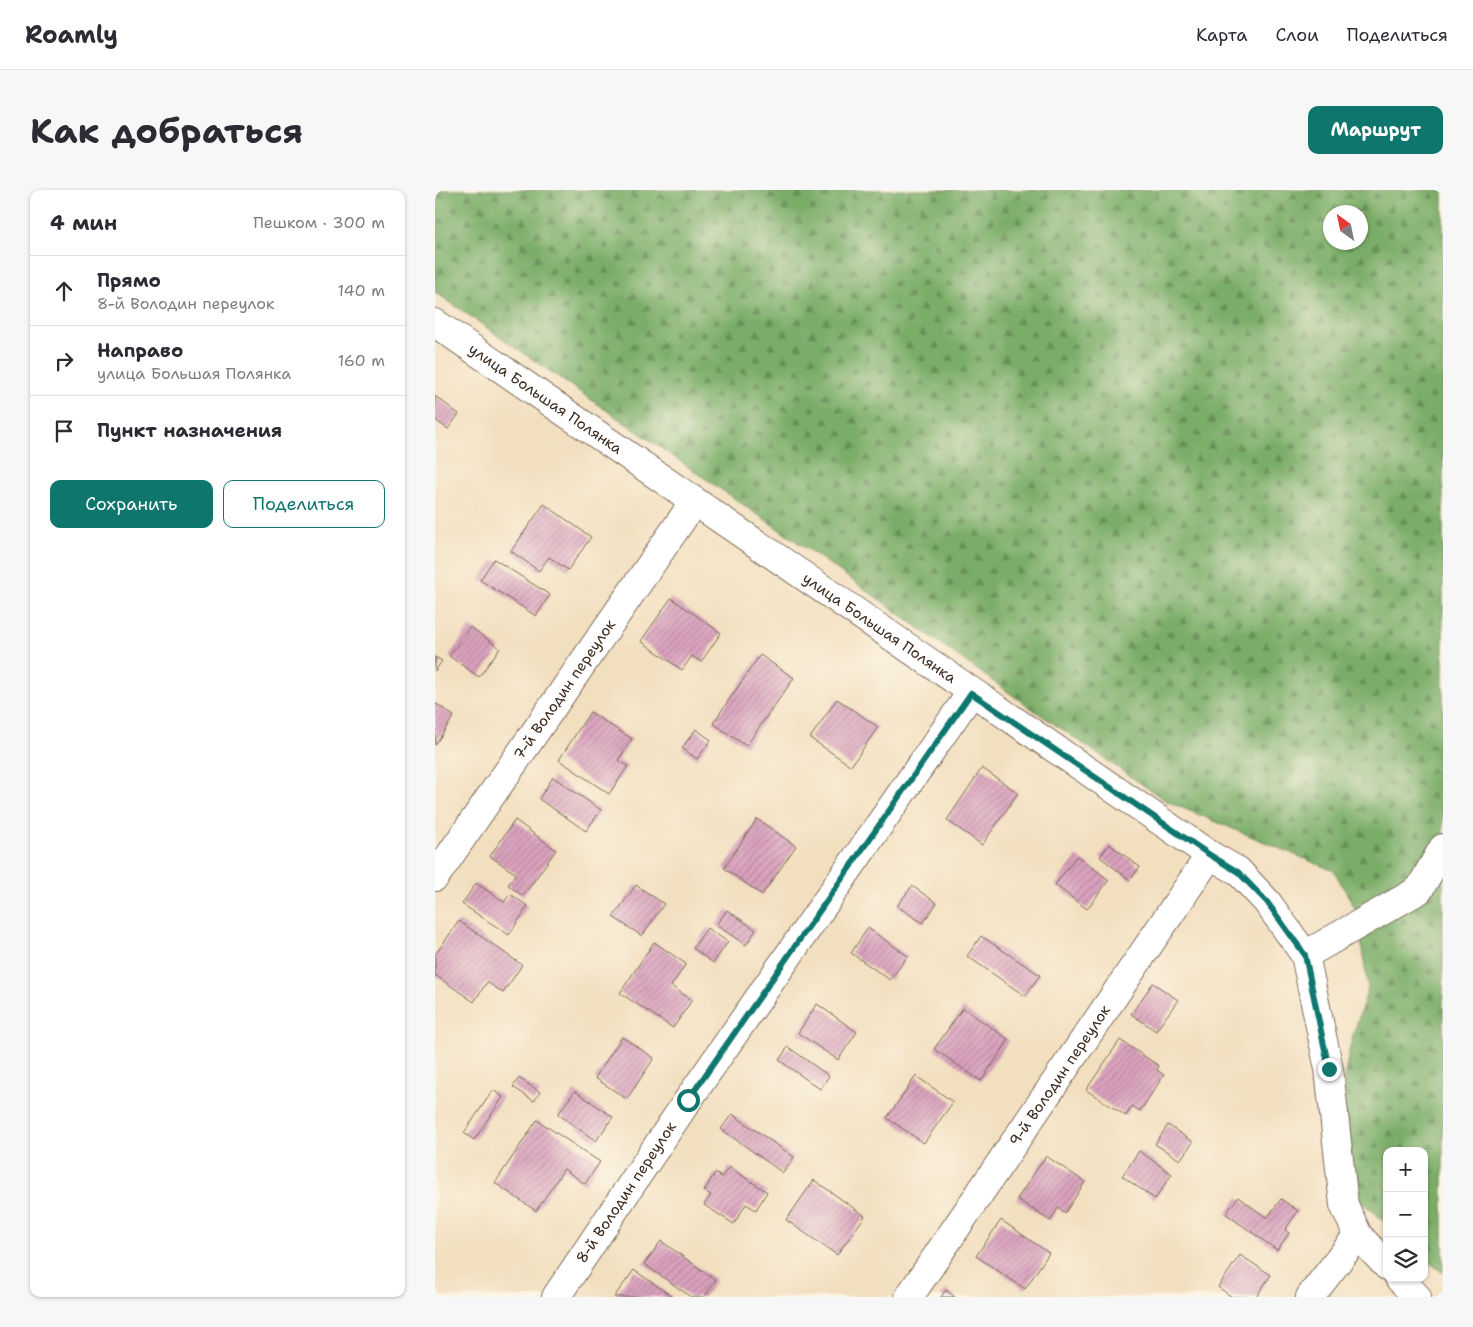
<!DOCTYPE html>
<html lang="ru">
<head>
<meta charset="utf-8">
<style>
  body { margin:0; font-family:"Shantell Sans",sans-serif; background:#f7f7f7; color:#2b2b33 }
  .controls { position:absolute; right:15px; bottom:15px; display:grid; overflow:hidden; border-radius:10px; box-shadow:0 1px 4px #0004 }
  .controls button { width:45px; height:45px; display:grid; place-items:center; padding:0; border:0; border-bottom:1px solid #e1e1e2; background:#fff; color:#2b2b33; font:25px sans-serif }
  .compass { position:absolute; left:888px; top:15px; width:45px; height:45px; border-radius:50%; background:#fff; box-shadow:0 1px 4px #0004; rotate:327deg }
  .stop { position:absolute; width:15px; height:15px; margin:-11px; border:4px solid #0f766e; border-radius:50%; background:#fff }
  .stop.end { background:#0f766e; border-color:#fff; box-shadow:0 1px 5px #0008 }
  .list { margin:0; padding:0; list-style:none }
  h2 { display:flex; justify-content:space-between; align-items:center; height:65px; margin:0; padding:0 20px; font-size:21px }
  h2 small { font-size:16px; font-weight:400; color:#7c7c81 }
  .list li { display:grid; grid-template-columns:32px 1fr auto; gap:15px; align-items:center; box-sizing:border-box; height:70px; padding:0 20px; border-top:1px solid #e1e1e2 }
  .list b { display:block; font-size:19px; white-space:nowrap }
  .list p { margin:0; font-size:16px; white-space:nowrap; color:#7c7c81 }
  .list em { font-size:16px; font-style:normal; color:#7c7c81 }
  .actions { display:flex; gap:10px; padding:15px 20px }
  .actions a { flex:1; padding:11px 0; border:1px solid #0f766e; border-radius:10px; text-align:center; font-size:18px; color:#0f766e }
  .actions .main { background:#0f766e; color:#fff }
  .icon { flex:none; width:28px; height:28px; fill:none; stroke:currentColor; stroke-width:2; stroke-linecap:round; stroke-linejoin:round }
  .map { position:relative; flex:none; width:1008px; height:1107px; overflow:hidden; border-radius:10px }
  header { display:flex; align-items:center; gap:30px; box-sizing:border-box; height:70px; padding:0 25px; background:#fff; border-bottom:1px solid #e1e1e2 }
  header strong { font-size:24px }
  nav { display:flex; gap:28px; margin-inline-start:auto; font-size:18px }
  .intro { display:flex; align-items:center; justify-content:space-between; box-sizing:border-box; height:120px; padding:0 30px }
  h1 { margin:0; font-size:35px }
  .button { padding:12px 22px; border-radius:10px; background:#0f766e; color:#fff; font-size:18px; font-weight:700 }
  main { display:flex; gap:30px; padding:0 30px }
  aside { flex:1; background:#fff; border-radius:10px; box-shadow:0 1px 4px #0004 }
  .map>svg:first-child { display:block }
</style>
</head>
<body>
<header>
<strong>Roamly</strong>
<nav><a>Карта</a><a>Слои</a><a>Поделиться</a></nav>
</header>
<div class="intro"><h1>Как добраться</h1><a class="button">Маршрут</a></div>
<main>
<aside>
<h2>4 мин<small>Пешком · 300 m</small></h2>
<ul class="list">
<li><svg class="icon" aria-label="ahead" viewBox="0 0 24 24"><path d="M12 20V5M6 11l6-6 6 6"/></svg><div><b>Прямо</b><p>8-й Володин переулок</p></div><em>140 m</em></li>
<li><svg class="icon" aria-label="right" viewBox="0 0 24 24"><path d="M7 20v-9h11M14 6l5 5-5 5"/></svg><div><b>Направо</b><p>улица Большая Полянка</p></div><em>160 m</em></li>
<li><svg class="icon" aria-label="arrive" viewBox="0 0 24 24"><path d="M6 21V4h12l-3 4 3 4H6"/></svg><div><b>Пункт назначения</b></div></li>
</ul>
<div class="actions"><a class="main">Сохранить</a><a>Поделиться</a></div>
</aside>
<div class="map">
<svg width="1008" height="1107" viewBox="0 0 1008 1107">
  <defs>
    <pattern id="forest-firs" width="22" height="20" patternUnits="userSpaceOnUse" patternTransform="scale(1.25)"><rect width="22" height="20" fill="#7aad68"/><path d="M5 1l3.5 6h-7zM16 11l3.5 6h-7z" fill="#658d55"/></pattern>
    <pattern id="building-hatch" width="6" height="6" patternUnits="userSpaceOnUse" patternTransform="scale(1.25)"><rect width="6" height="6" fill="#daa2be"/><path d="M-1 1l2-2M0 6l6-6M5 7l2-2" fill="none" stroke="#b2849a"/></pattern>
  </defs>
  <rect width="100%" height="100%" fill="#fcf5e5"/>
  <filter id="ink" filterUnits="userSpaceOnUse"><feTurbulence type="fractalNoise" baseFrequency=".02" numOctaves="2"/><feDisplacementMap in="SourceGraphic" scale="10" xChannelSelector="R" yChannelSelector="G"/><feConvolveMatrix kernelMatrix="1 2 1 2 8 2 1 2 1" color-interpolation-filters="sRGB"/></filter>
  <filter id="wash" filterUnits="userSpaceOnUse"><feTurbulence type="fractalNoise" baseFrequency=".0096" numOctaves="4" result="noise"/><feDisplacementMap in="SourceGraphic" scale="20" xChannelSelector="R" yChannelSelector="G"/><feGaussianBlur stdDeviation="1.12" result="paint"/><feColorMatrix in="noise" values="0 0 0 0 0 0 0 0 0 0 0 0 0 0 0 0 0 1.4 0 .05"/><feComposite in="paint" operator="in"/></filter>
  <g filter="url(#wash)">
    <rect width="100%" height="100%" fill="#f2dfbf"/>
    <path fill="url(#forest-firs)" stroke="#5a6c43" fill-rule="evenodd" d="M0 0H1008V1083L989 1068V961H952V1034L913 1000 904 914 916 852 933 798 921 720 899 681 731 611 580 507 410 385 0 102ZM896 22H926V52H896Z"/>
    <g id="blocks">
      <path fill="url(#building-hatch)" d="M0 206 24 224 13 239 0 230Z
        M109 314 156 347 133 380 114 367 104 381 76 361Z
        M59 369 115 405 101 426 45 390Z
        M236 408 286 443 266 472 257 466 247 480 206 451Z
        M35 437 65 458 44 487 14 466Z
        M325 465 359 488 311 556 278 533Z
        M0 467 7 471 0 481Z
        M402 509 443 537 416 576 375 548Z
        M0 513 19 526 0 555Z
        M155 522 197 549 183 570 193 576 174 604 124 570Z
        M261 539 276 550 262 569 247 558Z
        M547 578 583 603 547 655 512 630Z
        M118 587 166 620 151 641 104 609Z
        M322 629 361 656 327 705 289 678Z
        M80 630 121 660 88 706 73 695 81 684 55 666Z
        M674 654 705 677 695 690 665 667Z
        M642 666 674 690 652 719 620 695Z
        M41 693 69 712 75 704 93 716 74 745 27 714Z
        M201 695 229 714 207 746 178 727Z
        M477 696 502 713 488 733 462 716Z
        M292 720 321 740 311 755 281 735Z
        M24 731 87 775 68 803 52 792 39 812 0 785V765Z
        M272 738 293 752 278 773 258 758Z
        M433 738 473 766 455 790 416 763Z
        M546 746 605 785 590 806 532 766Z
        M219 752 251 774 236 796 257 810 238 838 185 803Z
        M718 793 743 810 721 841 696 824Z
        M382 814 422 842 403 870 363 843Z
        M528 818 574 850 546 891 499 859Z
        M187 847 219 868 192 909 160 888Z
        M685 850 724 876 722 880 729 885 705 921 697 916 691 926 651 900Z
        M353 857 394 886 385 899 344 870Z
        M481 886 518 912 489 953 452 928Z
        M84 888 105 902 99 911 78 897Z
        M58 900 68 907 39 950 29 943Z
        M140 901 178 927 161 951 123 924Z
        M297 924 359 967 348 983 286 939Z
        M102 930 165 972 150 994 129 979 101 1021 60 993Z
        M733 935 758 952 745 970 720 954Z
        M704 961 737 984 720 1009 687 986Z
        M611 966 650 992 630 1023 623 1018 615 1031 582 1009Z
        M294 977 332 1002 321 1020 311 1014 299 1034 269 1015 276 1005 269 1001 280 983 287 987Z
        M379 990 430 1026 402 1065 351 1030Z
        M803 1007 832 1028 846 1009 863 1021 850 1040 854 1043 842 1060 791 1024Z
        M566 1030 614 1063 590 1099 541 1066Z
        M226 1051 281 1090 269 1107H256L209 1074Z
        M805 1065 836 1085 821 1107H797L783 1097Z
        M199 1080 238 1107H179Z
        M511 1100 520 1107H506Z"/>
    </g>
  </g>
  <g filter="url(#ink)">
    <use href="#blocks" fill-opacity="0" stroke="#7b6956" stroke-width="1"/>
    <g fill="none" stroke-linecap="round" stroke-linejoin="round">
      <g stroke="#7b6956" stroke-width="30">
        <g id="minor">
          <path id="s1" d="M0 133 775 665 803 681 832 712 870 765 894 879 909 1015 923 1045 952 1076"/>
          <path id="s2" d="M0 687 259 312"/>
          <path d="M870 765 984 700 1008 658"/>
          <path d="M964 1088 982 1107"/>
          <path id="s3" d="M121 1107 253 910 536 503"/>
          <path id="s4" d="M474 1107 775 665"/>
          <path d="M875 1107 923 1045"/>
        </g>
      </g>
      <use href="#minor" stroke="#fff" stroke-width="28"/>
    </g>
  </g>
  <g fill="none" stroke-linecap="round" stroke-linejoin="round" filter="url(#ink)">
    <path stroke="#0f766e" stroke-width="6" d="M253 910 536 503 775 665 803 682 832 712 870 765 894 879"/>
  </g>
  <g text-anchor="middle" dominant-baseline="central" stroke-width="4" stroke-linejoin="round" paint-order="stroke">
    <g font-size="15" fill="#3b2a1e" stroke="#fcf5e5">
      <text stroke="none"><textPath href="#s1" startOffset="134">улица Большая Полянка</textPath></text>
      <text stroke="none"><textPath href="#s1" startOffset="539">улица Большая Полянка</textPath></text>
      <text stroke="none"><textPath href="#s2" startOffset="228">7-й Володин переулок</textPath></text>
      <text stroke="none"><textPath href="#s4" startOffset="268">9-й Володин переулок</textPath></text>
      <text stroke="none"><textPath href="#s3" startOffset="126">8-й Володин переулок</textPath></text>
    </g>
  </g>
</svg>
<div class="controls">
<button>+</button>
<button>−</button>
<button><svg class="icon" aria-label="layers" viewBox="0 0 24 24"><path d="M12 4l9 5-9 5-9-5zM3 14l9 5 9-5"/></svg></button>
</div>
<svg class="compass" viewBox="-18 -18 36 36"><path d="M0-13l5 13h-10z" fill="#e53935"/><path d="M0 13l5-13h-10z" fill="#7c7c81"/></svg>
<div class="stop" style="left:253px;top:910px"></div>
<div class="stop end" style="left:894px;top:879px"></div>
</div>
</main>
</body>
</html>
